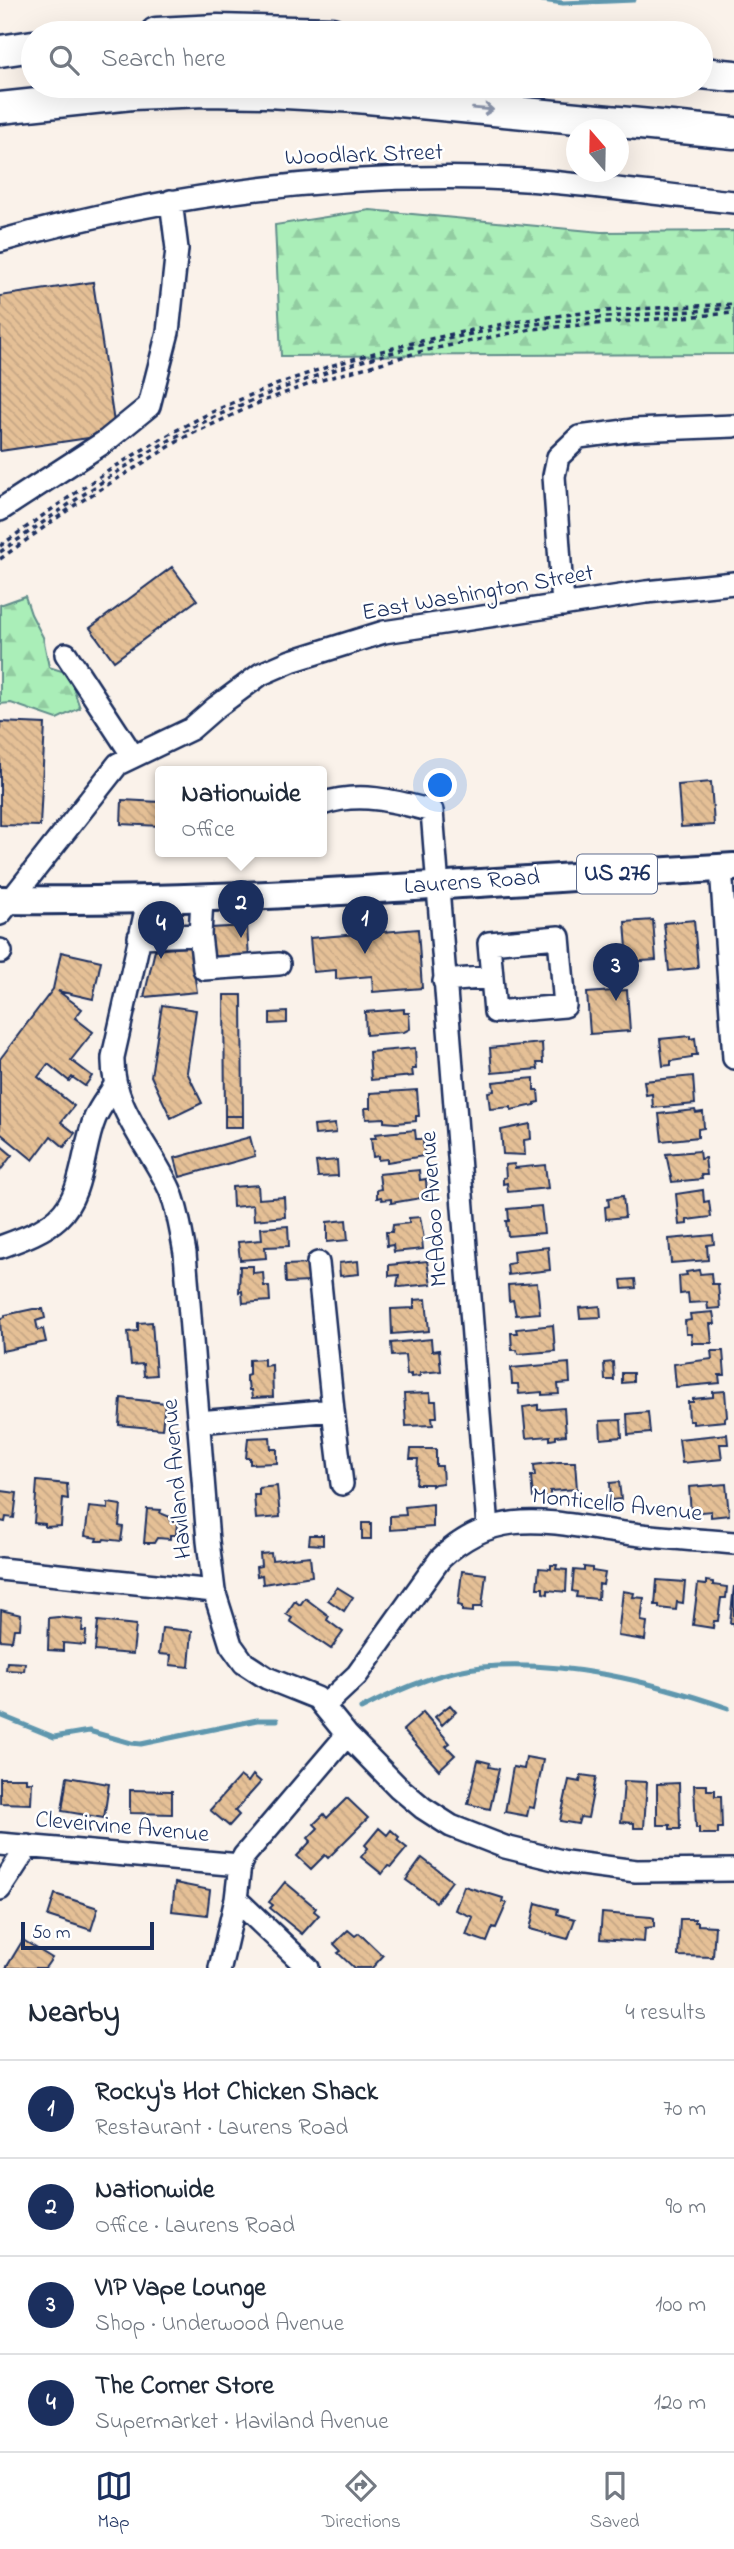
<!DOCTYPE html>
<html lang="en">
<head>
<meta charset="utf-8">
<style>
  body { margin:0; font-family:"Indie Flower",sans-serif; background:#f2f2f3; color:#1f2937 }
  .compass { position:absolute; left:566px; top:119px; width:63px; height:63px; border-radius:50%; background:#fff; box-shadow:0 7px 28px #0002; rotate:340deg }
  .scale { position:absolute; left:21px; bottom:18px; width:133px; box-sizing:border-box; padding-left:7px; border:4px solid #1b2f5e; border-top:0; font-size:19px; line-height:24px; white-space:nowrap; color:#1b2f5e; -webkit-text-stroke:5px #fff; paint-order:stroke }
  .you { position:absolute; left:441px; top:786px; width:24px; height:24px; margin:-18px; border:5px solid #fff; border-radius:50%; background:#1a73e8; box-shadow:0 0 0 10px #1a73e833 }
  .badge { display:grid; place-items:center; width:46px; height:46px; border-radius:50%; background:#1b2f5e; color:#fff; font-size:23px; font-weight:700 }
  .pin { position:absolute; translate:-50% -58px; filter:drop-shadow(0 2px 4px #0008) }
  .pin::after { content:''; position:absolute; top:37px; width:24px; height:21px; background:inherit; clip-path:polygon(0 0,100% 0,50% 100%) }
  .popup { position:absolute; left:155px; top:766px; width:172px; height:91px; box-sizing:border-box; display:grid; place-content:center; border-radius:7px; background:#fff; filter:drop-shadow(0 2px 5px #0005); font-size:23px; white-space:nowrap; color:#747a83 }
  .popup b { font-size:26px; color:#1f2937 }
  .popup::after { content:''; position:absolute; left:50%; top:100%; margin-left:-14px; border:14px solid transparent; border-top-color:#fff }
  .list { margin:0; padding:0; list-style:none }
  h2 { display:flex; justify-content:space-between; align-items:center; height:91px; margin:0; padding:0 28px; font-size:30px }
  h2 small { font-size:23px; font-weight:400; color:#747a83 }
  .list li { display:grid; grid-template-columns:46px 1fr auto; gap:21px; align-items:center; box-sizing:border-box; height:98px; padding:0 28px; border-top:2px solid #e0e1e3 }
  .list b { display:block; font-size:26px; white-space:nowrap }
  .list p { margin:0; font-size:23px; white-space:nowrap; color:#747a83 }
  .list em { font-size:23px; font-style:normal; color:#747a83 }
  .icon { flex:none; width:38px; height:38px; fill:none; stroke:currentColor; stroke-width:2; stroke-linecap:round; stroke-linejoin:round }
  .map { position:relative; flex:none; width:734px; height:1968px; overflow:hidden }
  .search { position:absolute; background:#fff; box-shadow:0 7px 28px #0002; left:21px; right:21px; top:21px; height:77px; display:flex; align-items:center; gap:18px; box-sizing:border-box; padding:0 24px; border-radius:38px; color:#747a83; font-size:26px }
  .sheet { height:483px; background:#fff }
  nav { display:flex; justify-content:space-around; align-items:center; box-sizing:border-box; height:98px; border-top:2px solid #e0e1e3; background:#fff; font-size:19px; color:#747a83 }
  nav a { display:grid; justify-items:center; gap:4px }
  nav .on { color:#1b2f5e }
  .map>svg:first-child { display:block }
</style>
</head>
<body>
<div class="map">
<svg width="734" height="1968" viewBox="0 0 734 1968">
  <defs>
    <pattern id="forest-firs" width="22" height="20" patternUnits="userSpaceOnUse" patternTransform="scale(1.75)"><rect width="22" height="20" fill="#aaeeb8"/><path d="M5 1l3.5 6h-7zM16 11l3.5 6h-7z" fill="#92cca1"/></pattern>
    <pattern id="building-back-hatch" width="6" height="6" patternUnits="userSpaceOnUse" patternTransform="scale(1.75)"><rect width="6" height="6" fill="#e5c096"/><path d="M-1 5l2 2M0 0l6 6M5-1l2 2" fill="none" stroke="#c4a584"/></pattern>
  </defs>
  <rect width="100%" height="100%" fill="#faf2ea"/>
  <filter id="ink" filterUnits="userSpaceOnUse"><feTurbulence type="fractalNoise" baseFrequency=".0143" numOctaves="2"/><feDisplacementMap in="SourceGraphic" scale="14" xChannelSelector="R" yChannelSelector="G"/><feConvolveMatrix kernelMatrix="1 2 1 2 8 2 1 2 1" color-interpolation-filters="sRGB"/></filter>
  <g filter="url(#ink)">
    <path fill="url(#forest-firs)" stroke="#628e8b" stroke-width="2" d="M370 210 601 232 734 231V354L281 356 275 225Z
      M25 596 31 614 43 637 49 667 68 673 80 708 57 719 11 703 0 704V605Z"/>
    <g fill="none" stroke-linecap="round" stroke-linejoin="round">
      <path stroke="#5e97ae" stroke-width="5" d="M542 0 563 3 634 0
        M361 1709C397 1690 440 1671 482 1667 565 1660 650 1681 728 1708
        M0 1715 54 1737 89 1731 131 1743 141 1744 257 1720H277"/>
    </g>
    <path fill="url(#building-back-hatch)" stroke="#1b2f5e" stroke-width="2" d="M93 282 115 429 102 436 0 451V296Z
      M172 567 197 600 114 661 90 628Z
      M0 722 45 724 40 826 0 825Z
      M711 782 714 825 681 827 678 785Z
      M122 800 160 802V826L121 824Z
      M653 920 656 960 628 962 625 922Z
      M694 920 698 968 669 971 664 923Z
      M247 926 249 959 213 961 210 928Z
      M418 929 422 988 373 992 372 976 336 979V970L313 972 310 938Z
      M196 946 193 965 197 992 144 997 155 950Z
      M61 952 101 961 93 999 58 991 82 1009 75 1018 93 1032 71 1060 92 1076 85 1086 72 1077 69 1081 48 1064 38 1077 74 1106 61 1122 75 1133 64 1147 51 1136 33 1160 0 1133V1059L53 989Z
      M627 990 630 1031 590 1034 587 993Z
      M224 995H242L243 1116H225Z
      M162 1005 196 1010 187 1072 202 1103 171 1118 151 1076Z
      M404 1009V1013H409L410 1029 404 1032 366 1035 365 1012Z
      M287 1012V1023L270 1024V1013Z
      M690 1036V1039L695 1038 697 1055H692V1058L671 1061V1065L663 1066 660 1039Z
      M542 1043 543 1063H537L538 1069 492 1073 490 1048Z
      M415 1048 416 1069H412L413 1076 371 1080 369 1052Z
      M693 1076 695 1104 653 1108 652 1094 646 1095 644 1081Z
      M534 1078V1090H538L539 1102 535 1103V1105L511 1110V1107L490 1109 488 1092 494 1091 493 1082Z
      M417 1090 419 1116H416V1121L396 1123 384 1122V1118L366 1119 365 1108H370V1093Z
      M695 1110 696 1113 703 1112 704 1128 698 1129V1137L662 1141 659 1114Z
      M225 1116H243V1127H225Z
      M335 1124 336 1133 315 1135 314 1126Z
      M530 1124 531 1139 524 1140 525 1155 503 1154 501 1130Z
      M415 1130 416 1139H423L424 1156 387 1162V1159L378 1160V1156L373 1157 371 1138H376L375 1134Z
      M250 1137 255 1156 180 1177 175 1158Z
      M0 1145 12 1155 0 1171Z
      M699 1151 700 1159 705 1158 707 1175H701L702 1179 672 1182 666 1154Z
      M337 1160 338 1176 318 1177 316 1162Z
      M514 1164 515 1168 545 1165 548 1188 508 1192 507 1183 503 1184V1178L506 1177 505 1165Z
      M419 1170 420 1180 426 1179 427 1197 391 1203V1199L382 1200 381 1197 377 1198V1190L381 1189 379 1174Z
      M258 1185 259 1199 284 1197 285 1217 254 1220 253 1205 233 1207 232 1187Z
      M703 1190 704 1202 709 1201 711 1217 687 1220V1224L679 1225 676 1194Z
      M623 1196 625 1217 606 1219 605 1207 609 1206 608 1198Z
      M541 1206 544 1233 508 1236 506 1221H509L508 1209Z
      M420 1217 424 1239H422L423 1249 394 1252 393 1245 387 1246 386 1232H392L393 1225 409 1223V1218Z
      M346 1220 348 1240 327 1242V1222Z
      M288 1226 289 1246 265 1247 266 1258 240 1260 238 1242 262 1240 261 1228Z
      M713 1235 714 1244 707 1245 708 1260 671 1263 669 1239Z
      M548 1247 550 1270 508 1275 507 1264 514 1263 513 1251Z
      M358 1261 359 1274 340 1276 339 1263Z
      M427 1261 431 1284 400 1287 397 1286 399 1275 389 1276V1265Z
      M310 1264V1282L286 1283 285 1265Z
      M240 1266H253V1273L263 1272 264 1286H269L270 1301 243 1303 242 1291 239 1292Z
      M699 1270 700 1274 711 1273 712 1284H718L720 1308 708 1309 707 1302 689 1303 688 1293 680 1294 679 1276 687 1275 686 1272Z
      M635 1279 636 1288 622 1289 621 1280Z
      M537 1283 540 1313 516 1315 513 1300 509 1301 508 1285Z
      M426 1299 429 1331 392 1334 391 1309 414 1308V1300Z
      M600 1306 601 1317 580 1318 579 1308Z
      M33 1309H43L45 1318 36 1321 38 1330 43 1329 46 1342 2 1351 0 1319 5 1317V1315Z
      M713 1312 715 1324H710L712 1343H692L691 1334H686L685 1321 691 1320 690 1314Z
      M152 1322 156 1375 144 1376 143 1364 131 1365 128 1332 138 1331V1323Z
      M553 1325 555 1351 518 1354 517 1350H512L511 1333H517L516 1329Z
      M431 1339 432 1351 439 1350 441 1371 420 1373V1376L411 1377V1374L407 1375 405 1355 392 1356 391 1343Z
      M711 1351H723L725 1375H719L720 1383 676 1387 674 1364 712 1359Z
      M264 1359V1366L272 1365 273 1397 252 1398 251 1390H249L248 1382H246V1376L249 1375V1360Z
      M613 1362 614 1380H605L604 1363Z
      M569 1363 570 1383 558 1384 559 1394 542 1395V1392L519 1394 518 1384H512L511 1368Z
      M622 1373H633V1382L622 1383Z
      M725 1391 727 1417 725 1418V1421L693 1424V1421H689L688 1402H693V1399L713 1397V1392Z
      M430 1393 431 1401H436L437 1417H432L433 1425 406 1426 404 1394Z
      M121 1398 165 1403 162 1429 119 1425Z
      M538 1405V1410L564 1408 566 1435 556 1436V1439L550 1440V1436L526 1438 523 1407Z
      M648 1412 650 1433 628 1435 627 1414Z
      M621 1420 622 1437 601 1439 600 1421Z
      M727 1434 728 1444H720L722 1459 682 1463 679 1439Z
      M270 1437 271 1449H277V1463L250 1464V1458H246L248 1438Z
      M411 1449H436V1466H442L443 1483 435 1484 432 1486V1484H416L418 1459H410Z
      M559 1462H575L577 1489 550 1491V1497L533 1498 531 1476H535L534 1465Z
      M37 1481 67 1484 68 1499 63 1498 61 1526 45 1527V1524L34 1523Z
      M619 1482 621 1499 611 1500 610 1483Z
      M726 1484 729 1515 711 1517V1511L691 1513 689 1487Z
      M277 1486 280 1517 256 1519 254 1495H259V1488Z
      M0 1488 2 1491 17 1493 14 1518 6 1517 5 1522 0 1521Z
      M108 1503 121 1505 119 1526 123 1527 121 1541 104 1539 103 1541H96L97 1538 85 1536 89 1507 108 1509Z
      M433 1504V1527L390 1530V1516L406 1515 405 1507Z
      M147 1509 161 1510 160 1513 170 1517V1521H177L176 1535H170V1539L157 1538 154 1543H144Z
      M362 1523H371V1539H362Z
      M310 1535H323V1545L309 1544Z
      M271 1553 272 1560 310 1556 312 1576 263 1584 262 1575 257 1576 256 1567 261 1566 260 1554Z
      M551 1565H557L556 1569 567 1570 566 1592 548 1590V1594L543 1593V1588H537L539 1568 551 1569Z
      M584 1567 592 1568V1571L605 1573 603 1585 599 1584 598 1599 576 1597 577 1592 572 1591 574 1570 584 1571Z
      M462 1571 486 1574 482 1607H473V1612L462 1611V1606L458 1605Z
      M657 1580 685 1582 683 1603 677 1602 676 1610 659 1608V1605H655Z
      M706 1581 713 1582V1585L727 1587 726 1598H721L718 1621H714L713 1628 693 1625 698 1584 706 1585Z
      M734 1586V1628V1623H730Z
      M337 1587 353 1597 344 1611 328 1600Z
      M623 1591 634 1593 633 1597 644 1598 641 1621 647 1622 645 1640 618 1636Z
      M305 1598 329 1616 327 1620 343 1632 331 1649 290 1621 292 1618 286 1614 295 1601 300 1605Z
      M1 1610 21 1615 20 1629H14L12 1641 0 1640Z
      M58 1617 83 1620 82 1631H86L85 1645 63 1643V1651L48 1650 49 1618Z
      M98 1621 136 1625 133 1654 95 1651Z
      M162 1628 192 1631 189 1667 170 1665 171 1655 159 1654Z
      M7 1662 25 1663 24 1671 6 1670Z
      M450 1705 456 1712 442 1725 435 1717Z
      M423 1712 450 1743 446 1746 455 1755 439 1770 403 1730Z
      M526 1757 543 1760 534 1808 529 1807 527 1816 505 1812 513 1767 524 1769Z
      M478 1760 490 1763 489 1767 499 1769 490 1809 468 1804Z
      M253 1775 261 1782 235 1811 239 1815 229 1826 210 1810 240 1776 248 1782Z
      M581 1775 596 1777 588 1818 580 1817 578 1824 560 1821 569 1780 580 1782Z
      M67 1777 109 1784 104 1818 62 1811Z
      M0 1778H26V1782H32L31 1804 0 1803Z
      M624 1781 647 1782 644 1828H634V1823L621 1822Z
      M679 1783 680 1829H670V1825H657V1784Z
      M694 1785H707V1790H715V1796H721L722 1828H718V1834H699V1828H696Z
      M130 1790 172 1791V1814L130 1813Z
      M347 1798 368 1818 328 1858 325 1855 311 1869 297 1856 311 1841 308 1838 318 1828 314 1824 324 1814 327 1818Z
      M379 1828 387 1835 391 1830 399 1837 397 1840 407 1848 391 1867 388 1866 382 1874 361 1857 368 1848 365 1845Z
      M422 1858 452 1881 436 1902 406 1880Z
      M285 1882 316 1908 314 1911 319 1915 302 1934 270 1908 273 1905 269 1902Z
      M175 1883 210 1890 207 1915 172 1911Z
      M464 1886 503 1898 502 1902 507 1903 496 1928 493 1927 487 1942 466 1935 473 1917 455 1910Z
      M55 1894 98 1908 91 1930 48 1916Z
      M536 1903 558 1909 557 1914 575 1919 568 1939 530 1929Z
      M602 1913 651 1917 654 1918V1927L645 1928 644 1942 600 1939Z
      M680 1919H695V1922H698V1925L715 1926 713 1957 678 1956Z
      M348 1930 355 1936 359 1933 383 1956 372 1968H354L338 1953 341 1951 334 1944Z
      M23 1940 52 1958 45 1968H6Z"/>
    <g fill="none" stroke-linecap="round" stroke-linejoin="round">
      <g stroke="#1b2f5e" stroke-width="26">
        <path id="minor" d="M0 241C159 196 321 174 486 178 569 181 652 194 734 202
          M0 510 106 441 149 406 168 332 177 249 171 201
          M563 605 554 476 558 457 579 437 633 430 734 426
          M66 654 133 756
          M322 804C359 791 395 801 432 811L488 1528
          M721 867 734 1058
          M148 901 113 1057C111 1107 150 1146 170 1190 178 1209 181 1232 185 1253L208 1541 214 1591 231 1645 244 1663 267 1678 317 1698 347 1735 398 1787 423 1808 451 1826 505 1847 566 1862 636 1871 734 1870
          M0 914 118 764 191 729 215 708 261 674 291 661 384 632 646 592 734 583
          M200 935 204 969 279 964
          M139 937 200 935 202 899
          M0 950 1 952
          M444 981 492 977 495 1012 565 1006 559 937 489 943 492 977
          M0 1247C19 1240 43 1232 58 1218 84 1194 82 1149 95 1118 100 1106 109 1096 115 1085
          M333 1410 342 1484
          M199 1422 333 1410 318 1263
          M0 1569 214 1591
          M325 1705 357 1675 440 1559C500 1501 560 1526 633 1534 666 1538 700 1540 734 1543
          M0 1844 240 1865
          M0 1889 28 1846
          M236 1899 308 1968
          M220 1968 236 1899 240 1865 244 1856 347 1735"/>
      </g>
      <g stroke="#1b2f5e" stroke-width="32">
        <path id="major" d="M0 900C245 903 489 881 734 867"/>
      </g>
      <g stroke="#1b2f5e" stroke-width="35">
        <path id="highway" d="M156 33 218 30 332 33
          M0 51 33 46
          M701 73 734 76
          M0 108 132 94 205 91 267 92 357 97 734 133"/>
      </g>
      <path stroke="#1b2f5e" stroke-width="3.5" stroke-dasharray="5 5" stroke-linecap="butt" d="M0 546C70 496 141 445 219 409 316 364 424 337 528 320 596 309 666 308 734 304
        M0 552C68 506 135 455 210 419 293 380 390 349 481 332 564 317 650 315 734 308
        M0 559 75 505 185 437 263 401 318 381 423 351 531 329 734 313"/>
      <use href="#minor" stroke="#fff" stroke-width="21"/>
      <use href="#major" stroke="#fff" stroke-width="26"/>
      <use href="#highway" stroke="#fff" stroke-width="30"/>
    </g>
    <defs><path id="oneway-shaft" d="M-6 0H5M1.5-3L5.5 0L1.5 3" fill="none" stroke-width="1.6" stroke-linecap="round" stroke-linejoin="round" transform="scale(1.75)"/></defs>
    <use stroke="#8d97ae" href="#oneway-shaft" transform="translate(483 109) rotate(5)"/>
  </g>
  <g text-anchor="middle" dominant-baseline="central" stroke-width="5" stroke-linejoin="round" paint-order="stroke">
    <rect fill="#fff" stroke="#5f6d8e" stroke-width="2" x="577" y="854.5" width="80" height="39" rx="5"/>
    <g font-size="23" font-weight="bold" fill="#1b2f5e">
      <text x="617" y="874">US 276</text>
    </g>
    <g font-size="24" fill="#1b2f5e" stroke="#fff">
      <text transform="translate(364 156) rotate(-2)">Woodlark Street</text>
      <text transform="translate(478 594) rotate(-10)">East Washington Street</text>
      <text transform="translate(472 883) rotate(-4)">Laurens Road</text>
      <text transform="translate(435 1209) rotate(-94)">McAdoo Avenue</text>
      <text transform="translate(178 1479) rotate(-95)">Haviland Avenue</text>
      <text transform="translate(617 1506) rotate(6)">Monticello Avenue</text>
      <text transform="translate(122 1828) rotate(5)">Cleveirvine Avenue</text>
    </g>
  </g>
</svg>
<svg class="compass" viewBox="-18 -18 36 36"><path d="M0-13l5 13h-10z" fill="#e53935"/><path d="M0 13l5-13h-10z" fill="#747a83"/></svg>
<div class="scale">50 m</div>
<div class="you"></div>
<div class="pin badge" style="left:365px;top:954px">1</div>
<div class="pin badge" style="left:241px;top:938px">2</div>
<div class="popup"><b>Nationwide</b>Office</div>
<div class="pin badge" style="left:616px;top:1001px">3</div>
<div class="pin badge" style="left:161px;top:959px">4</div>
<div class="search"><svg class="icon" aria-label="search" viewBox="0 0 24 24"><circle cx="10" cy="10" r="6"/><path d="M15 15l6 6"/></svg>Search here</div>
</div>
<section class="sheet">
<h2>Nearby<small>4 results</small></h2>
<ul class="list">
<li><span class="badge">1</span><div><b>Rocky's Hot Chicken Shack</b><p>Restaurant · Laurens Road</p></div><em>70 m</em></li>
<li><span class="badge">2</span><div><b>Nationwide</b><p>Office · Laurens Road</p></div><em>90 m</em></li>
<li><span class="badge">3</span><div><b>VIP Vape Lounge</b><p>Shop · Underwood Avenue</p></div><em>100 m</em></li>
<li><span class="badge">4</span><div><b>The Corner Store</b><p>Supermarket · Haviland Avenue</p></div><em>120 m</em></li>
</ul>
</section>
<nav>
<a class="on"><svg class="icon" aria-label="map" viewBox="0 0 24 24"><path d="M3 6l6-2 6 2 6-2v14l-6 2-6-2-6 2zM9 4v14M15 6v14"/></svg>Map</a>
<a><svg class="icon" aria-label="directions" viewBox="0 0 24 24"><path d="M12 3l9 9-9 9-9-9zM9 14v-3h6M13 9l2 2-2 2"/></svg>Directions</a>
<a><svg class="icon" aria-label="saved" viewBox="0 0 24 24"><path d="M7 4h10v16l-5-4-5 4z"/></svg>Saved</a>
</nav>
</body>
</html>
